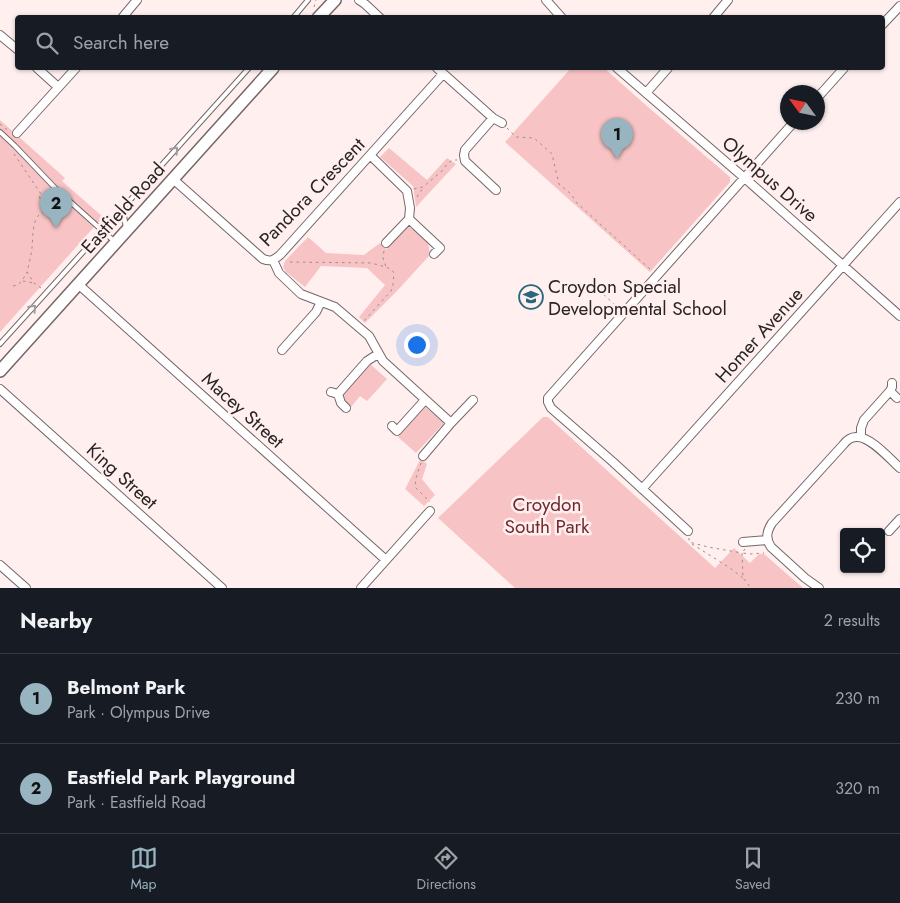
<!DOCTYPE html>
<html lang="en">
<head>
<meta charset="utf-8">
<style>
  body { margin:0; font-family:Jost,sans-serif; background:#20242c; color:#f1f3f6 }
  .controls { position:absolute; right:15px; bottom:15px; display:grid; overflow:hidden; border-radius:5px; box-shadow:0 1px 4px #0004 }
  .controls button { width:45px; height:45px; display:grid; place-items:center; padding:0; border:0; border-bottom:1px solid #363941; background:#171b24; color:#f1f3f6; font:25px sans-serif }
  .compass { position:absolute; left:780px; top:85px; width:45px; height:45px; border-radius:50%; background:#171b24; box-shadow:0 1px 4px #0004; rotate:303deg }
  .you { position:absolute; left:416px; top:344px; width:18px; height:18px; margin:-12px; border:4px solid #fff; border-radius:50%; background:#1a73e8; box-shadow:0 0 0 8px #1a73e833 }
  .badge { display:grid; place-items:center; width:32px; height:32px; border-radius:50%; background:#97b4c0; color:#111; font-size:16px; font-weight:700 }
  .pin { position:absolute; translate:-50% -41px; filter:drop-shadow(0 1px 2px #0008) }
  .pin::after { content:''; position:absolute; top:26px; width:18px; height:15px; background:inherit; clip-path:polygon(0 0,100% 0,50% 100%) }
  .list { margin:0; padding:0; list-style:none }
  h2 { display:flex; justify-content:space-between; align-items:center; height:65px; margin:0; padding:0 20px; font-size:21px }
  h2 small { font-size:16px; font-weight:400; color:#9ea1a6 }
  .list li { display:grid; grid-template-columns:32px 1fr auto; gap:15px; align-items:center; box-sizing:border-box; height:90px; padding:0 20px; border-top:1px solid #363941 }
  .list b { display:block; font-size:19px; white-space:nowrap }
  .list p { margin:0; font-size:16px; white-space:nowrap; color:#9ea1a6 }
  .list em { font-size:16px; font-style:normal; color:#9ea1a6 }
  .icon { flex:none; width:28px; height:28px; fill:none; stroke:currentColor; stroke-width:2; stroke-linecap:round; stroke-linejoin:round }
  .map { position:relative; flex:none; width:900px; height:588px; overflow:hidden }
  .search { position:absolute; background:#171b24; box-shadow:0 1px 4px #0004; left:15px; right:15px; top:15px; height:55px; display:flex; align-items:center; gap:12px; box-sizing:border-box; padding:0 18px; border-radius:5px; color:#9ea1a6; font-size:19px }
  .sheet { height:245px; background:#171b24 }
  nav { display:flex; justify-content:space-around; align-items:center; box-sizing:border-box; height:70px; border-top:1px solid #363941; background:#171b24; font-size:14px; color:#9ea1a6 }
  nav a { display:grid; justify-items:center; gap:2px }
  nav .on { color:#97b4c0 }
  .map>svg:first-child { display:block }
</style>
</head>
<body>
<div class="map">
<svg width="900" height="588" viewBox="0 0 900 588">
  <rect width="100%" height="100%" fill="#ffefef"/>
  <path fill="#f8c3c4" d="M571 68H604L648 107 730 177V182L650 272 505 142Z
    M0 120 65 178 62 181 103 217 0 332Z
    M389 148 427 180 447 158 456 164 416 207 413 186 380 157Z
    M409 227 419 233 428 243 429 248V256L396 292 365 323 359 317 385 285 367 268 321 266 305 287 286 272 283 267 285 261 308 237 326 253 364 255 380 243 387 249 405 228Z
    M370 364 387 379 367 401 360 396 351 407 343 400V394Z
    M425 407 444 423 416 453 398 437Z
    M543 417H548L715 568 734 548 750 563 759 554H764L803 588H515L438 518Z
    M421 458 427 464 422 479 435 495 424 506 405 489Z"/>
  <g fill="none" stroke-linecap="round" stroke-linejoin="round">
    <g stroke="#756768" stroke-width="6">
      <path id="service" d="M293 18 308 0
        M0 132 15 146 57 190 114 241
        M113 219 123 208
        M126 229 123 208 249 68
        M0 344 102 231"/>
    </g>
    <g stroke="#756768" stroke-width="10">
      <path id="minor" d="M359 0 365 4 380 18
        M546 0 562 18
        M122 18 137 0
        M713 18 728 0
        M882 25 900 6
        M0 35 18 50
        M37 68 58 87
        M437 68 493 118 502 123
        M617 68 748 181 900 316
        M646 93 668 68
        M818 97 844 68
        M493 118 465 150 464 155 465 161 496 190
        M17 133 76 68
        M370 155 407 191 410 208 409 219 440 248 434 254
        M173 179 263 259C271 262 274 260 280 255L443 74
        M386 243 409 219
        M273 260 279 273 301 294 335 307 369 336 383 361 451 423
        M78 284 386 560
        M282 350 316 312 321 302
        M892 383V387L890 391 897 398
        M0 389 222 588
        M331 392 338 394 341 403 346 408
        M338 394 367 361 378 354
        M392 426 397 431 425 400
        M861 437V428L864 420 890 391
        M423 456 451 423 473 400
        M642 489 900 202
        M688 531 613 462 551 408 548 402V398L794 122
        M889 531 900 519
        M743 542 767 540
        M0 565 26 588
        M361 588 430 511
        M819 588 805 578 771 547C765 538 767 531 772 523L843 445C846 441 850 437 856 437 869 435 890 459 900 468"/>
    </g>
    <g stroke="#756768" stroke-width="14">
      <path id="secondary" d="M318 18 335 0
        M0 371 273 68"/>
    </g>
    <path stroke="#9a8e8e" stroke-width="1" stroke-dasharray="2.5 4" stroke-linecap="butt" d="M314 7 316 0
      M0 124 10 132
      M507 128 516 137 534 138 552 154 559 184 571 194 577 203 651 270
      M14 154 41 194 39 195 44 212
      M414 189 423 187 442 171 448 163 453 160H457
      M417 197 423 188
      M50 200 59 208
      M384 251 383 258 386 267
      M290 262 371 263 386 267 392 270 394 273 393 285 391 291 363 322
      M23 281 34 283
      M13 286C21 285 23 279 27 272
      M41 288 34 283 27 272C29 264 31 256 32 248 33 240 32 223 38 216 44 210 56 212 63 205
      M599 290 617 307
      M421 463 416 478 415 487 430 502
      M689 538V542L708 547 742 553 743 578 751 588
      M692 544 730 568 743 578
      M745 549 742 553 751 554 764 553"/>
    <use href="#service" stroke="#fff" stroke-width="4"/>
    <use href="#minor" stroke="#fff" stroke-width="8"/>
    <use href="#secondary" stroke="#fff" stroke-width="11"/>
  </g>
  <defs><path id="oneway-chevron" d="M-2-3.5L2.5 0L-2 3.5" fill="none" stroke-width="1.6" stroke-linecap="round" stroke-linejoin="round" transform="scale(1.25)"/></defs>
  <g stroke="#9f9c9c">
    <use href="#oneway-chevron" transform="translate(175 150) rotate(-48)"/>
    <use href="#oneway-chevron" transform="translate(33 308) rotate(-48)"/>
  </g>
  <defs>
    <g id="school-ring" transform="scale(1.25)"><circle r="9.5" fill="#ffefef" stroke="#2a667d" stroke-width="1.5"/><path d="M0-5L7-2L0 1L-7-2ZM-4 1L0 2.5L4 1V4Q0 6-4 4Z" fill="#2a667d"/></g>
  </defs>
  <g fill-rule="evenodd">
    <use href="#school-ring" x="531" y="297"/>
  </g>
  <g text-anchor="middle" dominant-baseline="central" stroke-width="5" stroke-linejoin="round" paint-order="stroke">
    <g font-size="19" fill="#2a2424" stroke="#ffefef">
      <text transform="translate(770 179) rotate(41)">Olympus Drive</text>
      <text transform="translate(312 192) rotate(-46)">Pandora Crescent</text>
      <text transform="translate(123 208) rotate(-48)">Eastfield Road</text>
      <text transform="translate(759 335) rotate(-48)">Homer Avenue</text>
      <text transform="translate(243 410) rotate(42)">Macey Street</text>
      <text transform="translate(122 476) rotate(42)">King Street</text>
    </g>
    <g font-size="19" fill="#2a2424" stroke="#ffefef" text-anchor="start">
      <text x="548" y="286">Croydon Special<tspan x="548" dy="22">Developmental School</tspan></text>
    </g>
    <g font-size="19" fill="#732830" stroke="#ffefef">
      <text x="547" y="504">Croydon<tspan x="547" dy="22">South Park</tspan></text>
    </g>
  </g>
</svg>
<div class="controls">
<button><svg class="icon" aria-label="locate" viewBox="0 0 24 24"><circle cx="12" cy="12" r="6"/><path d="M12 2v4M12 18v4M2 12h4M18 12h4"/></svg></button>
</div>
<svg class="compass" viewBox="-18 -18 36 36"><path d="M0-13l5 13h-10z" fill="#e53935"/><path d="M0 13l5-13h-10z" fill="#9ea1a6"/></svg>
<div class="you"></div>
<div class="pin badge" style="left:617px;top:159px">1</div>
<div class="pin badge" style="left:56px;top:228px">2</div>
<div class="search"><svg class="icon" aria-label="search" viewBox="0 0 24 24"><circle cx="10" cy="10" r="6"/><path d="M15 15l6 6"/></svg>Search here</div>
</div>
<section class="sheet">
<h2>Nearby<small>2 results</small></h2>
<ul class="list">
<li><span class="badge">1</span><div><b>Belmont Park</b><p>Park · Olympus Drive</p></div><em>230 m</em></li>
<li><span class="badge">2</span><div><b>Eastfield Park Playground</b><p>Park · Eastfield Road</p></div><em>320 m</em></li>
</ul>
</section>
<nav>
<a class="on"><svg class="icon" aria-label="map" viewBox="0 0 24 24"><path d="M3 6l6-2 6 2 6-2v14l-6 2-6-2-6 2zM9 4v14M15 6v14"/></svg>Map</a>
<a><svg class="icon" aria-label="directions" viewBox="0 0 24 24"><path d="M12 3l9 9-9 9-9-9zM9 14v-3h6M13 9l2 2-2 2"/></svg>Directions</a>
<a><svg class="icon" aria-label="saved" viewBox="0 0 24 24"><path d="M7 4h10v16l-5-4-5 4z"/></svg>Saved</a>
</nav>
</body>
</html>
